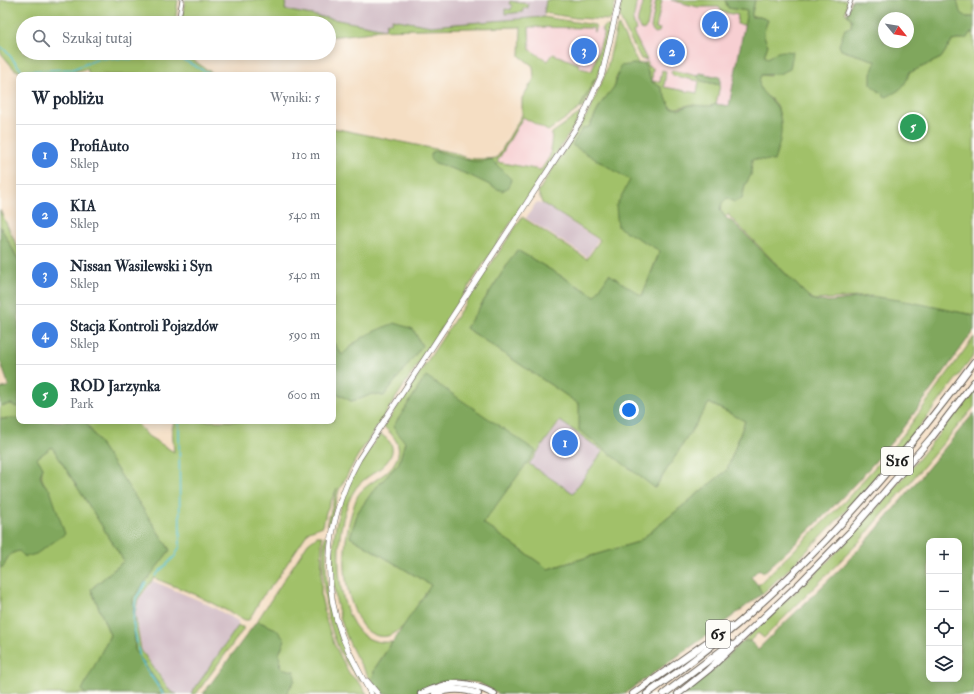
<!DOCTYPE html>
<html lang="pl">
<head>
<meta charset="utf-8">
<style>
  body { margin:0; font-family:"IM FELL Double Pica",serif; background:#f6f6f7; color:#1f2937 }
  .controls { position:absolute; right:12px; bottom:12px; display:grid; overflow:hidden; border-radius:8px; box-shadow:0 2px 10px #0003 }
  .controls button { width:36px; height:36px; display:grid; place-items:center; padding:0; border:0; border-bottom:1px solid #e0e1e3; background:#fff; color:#1f2937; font:20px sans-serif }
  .compass { position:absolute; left:878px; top:12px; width:36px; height:36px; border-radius:50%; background:#fff; box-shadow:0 2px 10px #0003; rotate:120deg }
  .you { position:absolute; left:629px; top:410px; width:14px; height:14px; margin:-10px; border:3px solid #fff; border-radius:50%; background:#1a73e8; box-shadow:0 0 0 6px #1a73e833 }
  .badge { display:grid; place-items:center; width:26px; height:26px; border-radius:50%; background:#111827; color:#fff; font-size:13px; font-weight:700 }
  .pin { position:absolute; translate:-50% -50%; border:2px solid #fff; box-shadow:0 1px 4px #0006 }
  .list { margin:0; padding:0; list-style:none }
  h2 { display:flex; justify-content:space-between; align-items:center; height:52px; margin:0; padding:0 16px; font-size:17px }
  h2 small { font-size:13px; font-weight:400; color:#747a83 }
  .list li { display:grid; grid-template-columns:26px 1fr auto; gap:12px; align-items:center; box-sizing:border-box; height:60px; padding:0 16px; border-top:1px solid #e0e1e3 }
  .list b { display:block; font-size:15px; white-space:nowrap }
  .list p { margin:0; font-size:13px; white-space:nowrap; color:#747a83 }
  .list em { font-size:13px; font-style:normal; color:#747a83 }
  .icon { flex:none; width:22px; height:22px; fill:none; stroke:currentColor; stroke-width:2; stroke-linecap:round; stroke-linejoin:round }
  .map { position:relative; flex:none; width:974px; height:694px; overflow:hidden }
  .search { position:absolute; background:#fff; box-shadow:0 2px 10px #0003; left:16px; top:16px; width:320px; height:44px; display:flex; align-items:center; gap:10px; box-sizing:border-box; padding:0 14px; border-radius:22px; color:#747a83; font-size:15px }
  .panel { position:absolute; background:#fff; box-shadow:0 2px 10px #0003; left:16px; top:72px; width:320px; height:352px; border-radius:8px }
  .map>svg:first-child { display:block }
</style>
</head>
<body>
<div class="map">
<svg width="974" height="694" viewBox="0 0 974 694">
  <rect width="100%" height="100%" fill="#fdfcf7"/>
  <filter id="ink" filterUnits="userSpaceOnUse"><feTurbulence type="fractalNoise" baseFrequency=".025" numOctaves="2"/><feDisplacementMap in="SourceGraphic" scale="8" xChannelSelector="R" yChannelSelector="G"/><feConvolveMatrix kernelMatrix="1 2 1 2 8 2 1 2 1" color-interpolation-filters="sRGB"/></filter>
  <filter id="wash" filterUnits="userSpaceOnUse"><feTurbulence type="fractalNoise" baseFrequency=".012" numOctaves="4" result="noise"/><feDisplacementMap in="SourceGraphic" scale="16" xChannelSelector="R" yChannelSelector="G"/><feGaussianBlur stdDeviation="0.9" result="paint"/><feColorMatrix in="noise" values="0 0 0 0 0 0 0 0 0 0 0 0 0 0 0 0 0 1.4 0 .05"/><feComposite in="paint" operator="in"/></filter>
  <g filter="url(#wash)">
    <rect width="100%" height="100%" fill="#f5dec3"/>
    <path fill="#f7cfd2" d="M627 0H752L729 111 658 96 624 15Z
      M530 27 606 28 592 76 553 53 548 60 530 49Z
      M523 118 551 134 549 156 540 169 498 161Z"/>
    <path fill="#d2bdc6" d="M187 0H547L542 26 372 30 329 23H184Z
      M536 203 543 204 598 240 587 257 526 218Z
      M561 421 603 451 573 493 529 464Z
      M153 581 205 603 238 621V626L191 694H178L171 692 142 650 136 615 139 599Z"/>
    <path fill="#a1c169" stroke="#5e6e42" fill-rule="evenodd" d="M0 0H178L175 23H23V53H195L193 60 215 75H89L87 69 59 75H26L14 69 0 52Z
      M185 0H286L285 10 385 29 387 22 391 23 392 19 431 26 543 17 595 25 596 29 595 32 593 28 529 27 530 50 548 61 553 54 579 64 580 68 592 71 604 33 601 29 606 25 609 26 610 31 599 73 584 107 580 109 595 78 579 109 548 131 523 117 497 162 541 170 550 156 552 133 580 113V116L569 134 357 457 339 490 330 524 327 525 337 488 326 512 323 526 309 531 274 583 262 597 249 620H245L194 594 154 578 138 599 135 614 141 650 171 692 177 694H165L135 650 133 598 170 550 85 421H135L148 436 174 452 172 430 174 421H333V391L351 401 360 399 372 394 384 396 399 374 355 342 342 355 333 342V128L455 153C467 161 483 159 497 158L522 115V98L534 79 533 66 520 56 521 27 372 30V32L329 37V23H181Z
      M546 0H616L613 14 610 20 576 18 544 13Z
      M622 0H637L633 21 636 30 633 32 647 60 641 59C637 51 620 21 620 16 619 11 621 5 622 0Z
      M641 0H652L647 27 643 30C632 24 641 13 643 4Z
      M656 0H662L656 28 660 29 659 32 655 33 651 28Z
      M671 0H725L728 8 747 11 745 25 737 24 738 15 722 12 719 7H698Z
      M755 0H848L845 13C851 17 852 20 851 27L845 29 841 50 877 61 871 73H909L941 58 952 41 966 38 970 33H974V315L872 296 815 300 808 296 729 216V214L725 217 720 209 722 203 727 198 742 199 745 185 751 175 752 158 755 159 781 124C780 118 779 109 776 104 768 94 753 93 761 75L770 76 774 53 768 58 764 56 768 45C762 35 764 30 768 20L760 17H751Z
      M957 0H974V17H967L959 12Z
      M510 1 528 4V8H523V12L505 14V9L511 10 512 5 509 4Z
      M619 26 639 65 632 64 616 77 615 86 602 102 589 127 631 181 616 206 660 250 642 296H595L517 250 466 328 579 404 655 488 709 403 745 421 727 470 638 542 548 569 483 523 405 442 399 463 373 491 358 512 350 537 431 585C420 602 402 642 378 636 371 634 365 630 361 624 342 591 341 551 351 515 353 509 355 501 358 495 368 481 389 476 396 460 403 446 394 436 384 427L522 217 587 259 600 240 542 203 538 192 590 110 606 72 617 27ZM560 421 603 451 573 493 529 464Z
      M648 62 647 66 653 68 652 81 660 82 662 70 666 71 664 87 697 93 699 81 674 76 671 73 672 70 697 76 701 81 720 85 716 104C707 109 700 105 690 105 683 106 679 109 671 108L661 87 652 82 644 63Z
      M0 210 19 250V261L0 226Z
      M974 337V355L938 403 880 476 796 562 762 594 758 585 845 501 903 435Z
      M974 389V407L860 541 764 638 758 633 750 641H743C771 612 803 587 831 558 882 505 929 448 974 389Z
      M11 404 19 408V418L0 419V406Z
      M379 435H382C389 440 395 446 391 455 385 470 365 475 356 488 333 520 332 601 359 631 368 641 379 643 392 642L375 668 372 681C327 623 320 538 354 473 361 460 371 448 379 435Z
      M52 447 124 561 91 589 110 635 83 690 85 694H0V568L4 566C7 558 9 553 19 551L50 490C42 482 40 478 43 467L37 458Z
      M325 535 328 537C321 592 335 637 363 683 326 649 319 583 325 535Z
      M317 536H322L321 596 327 623 334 644 349 673 361 685 367 694H286L295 680 281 668 276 629 257 621 308 543Z
      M238 626 243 627V630L196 694H191Z"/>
    <path fill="#80a75d" stroke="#4e623c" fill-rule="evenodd" d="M725 0H755L751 17H760L768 20C764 30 762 35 768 45L764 56 768 58C776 51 782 50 793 52L790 69 779 74 761 75C755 89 766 95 774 103 778 107 781 119 781 124 782 137 778 149 774 161L752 159 751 175 745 185 742 199 734 202 727 198 722 203 720 209 725 217 734 223 811 299C827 306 854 296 872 297 906 299 940 309 974 315V330C948 366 923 403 895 438 855 487 810 531 763 573L759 569 751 577 758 585 762 594 713 631 624 694H499L479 683 455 680 440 682 414 694H382L372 681 375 668 431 585 350 537 358 512 373 491 399 463 405 442 393 427 426 376 536 451 483 523 548 569 638 542 727 470 745 421 709 403 655 488 579 430V404L466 328 517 250 595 296 609 274 642 296 660 251 618 227 616 206 630 180 572 145 583 128 589 127 602 102 615 86 620 66 644 63 652 82 661 87 671 108 680 109 690 105 711 106 716 104 729 106 747 11 728 8Z
      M852 0H957L960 12 967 17H974V33H970L967 38 952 41 941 58 909 73C905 88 899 91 886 97L871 85V73L876 61 841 50 839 45 845 29 851 27 852 20 847 14ZM884 18H908V42H884Z
      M700 73 720 77V85L701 81 697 76Z
      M436 151C454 155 473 166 491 159L511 179 509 187 502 191 469 175 433 162 430 159 432 152Z
      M0 226 19 261V408L11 404 0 406V389L9 386 0 361Z
      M395 323 413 329 422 346 384 396 372 394 360 399 351 401 333 391V342L342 355C361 336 371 332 395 323Z
      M974 413V694H684L716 667 743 641H750L758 649 843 566 872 535ZM929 541H959V679H929Z
      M19 418V421H85L170 550 133 598 135 650 165 694H85L82 690 110 635 91 589 124 561 52 447 37 458 43 467 40 476 43 483 50 490 65 534 36 554 25 557 19 551C9 553 7 558 4 566L0 568V419Z
      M257 621 276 629 285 640 279 654 281 668 294 671 295 680 286 694H203Z"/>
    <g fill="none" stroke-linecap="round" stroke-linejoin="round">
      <path stroke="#58c2d3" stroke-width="1.5" d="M0 46 6 51 22 71 73 69 98 59 108 58
        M176 56 208 73
        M111 58 133 59 152 55H172
        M155 576 175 556 180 546 179 421
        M146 583 136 598 133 622 140 659 163 694"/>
    </g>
  </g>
  <g filter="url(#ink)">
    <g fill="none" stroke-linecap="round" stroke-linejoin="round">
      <g stroke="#686056" stroke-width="5">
        <path id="street" d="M846 13 851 0
          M178 23 182 0"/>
      </g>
      <g stroke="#686056" stroke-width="6">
        <path id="secondary" d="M367 681 378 694
          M371 694C361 675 350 656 342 636 320 577 328 514 359 459L581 120 602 74 619 0"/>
      </g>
      <g stroke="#686056" stroke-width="8">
        <path id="highway" d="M421 694C450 681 465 679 494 694
          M435 694C450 688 463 688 478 694
          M633 694 730 626
          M647 694C777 605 881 487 974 362
          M664 694 730 644
          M678 694 708 670 798 585 851 531 932 437 974 382"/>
      </g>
      <use href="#street" stroke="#fff" stroke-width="3.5"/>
      <use href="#secondary" stroke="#fff" stroke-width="5"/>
      <use href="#highway" stroke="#fff" stroke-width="6"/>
    </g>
  </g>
  <g text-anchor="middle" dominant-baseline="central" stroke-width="3" stroke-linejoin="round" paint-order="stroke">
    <g fill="#fdfcf7" stroke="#605f5e" stroke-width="1">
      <rect x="881" y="447" width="32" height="28" rx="3"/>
      <rect x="706" y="620" width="24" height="28" rx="3"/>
    </g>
    <g font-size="16" font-weight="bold" fill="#1c1c1c">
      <text x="897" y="461">S16</text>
      <text x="718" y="634">65</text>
    </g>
  </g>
</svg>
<div class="controls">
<button>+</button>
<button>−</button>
<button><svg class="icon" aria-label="locate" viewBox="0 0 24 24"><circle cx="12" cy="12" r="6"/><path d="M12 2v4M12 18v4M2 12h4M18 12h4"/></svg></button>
<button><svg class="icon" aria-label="layers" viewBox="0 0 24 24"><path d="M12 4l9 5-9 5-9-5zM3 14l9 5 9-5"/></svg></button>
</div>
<svg class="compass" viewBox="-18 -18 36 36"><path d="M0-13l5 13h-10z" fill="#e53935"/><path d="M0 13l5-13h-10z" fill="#747a83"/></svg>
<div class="you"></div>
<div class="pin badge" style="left:565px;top:443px;background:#3f7fe0">1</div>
<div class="pin badge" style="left:672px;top:52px;background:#3f7fe0">2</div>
<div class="pin badge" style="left:584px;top:51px;background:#3f7fe0">3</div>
<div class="pin badge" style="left:715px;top:24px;background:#3f7fe0">4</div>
<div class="pin badge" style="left:913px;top:127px;background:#2e9e5b">5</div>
<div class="search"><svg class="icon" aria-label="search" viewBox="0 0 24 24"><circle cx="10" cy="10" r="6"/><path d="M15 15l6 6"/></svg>Szukaj tutaj</div>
<section class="panel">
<h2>W pobliżu<small>Wyniki: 5</small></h2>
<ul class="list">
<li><span class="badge" style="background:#3f7fe0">1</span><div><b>ProfiAuto</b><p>Sklep</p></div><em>110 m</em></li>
<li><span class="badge" style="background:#3f7fe0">2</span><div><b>KIA</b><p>Sklep</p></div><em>540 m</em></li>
<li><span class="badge" style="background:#3f7fe0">3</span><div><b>Nissan Wasilewski i Syn</b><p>Sklep</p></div><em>540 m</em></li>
<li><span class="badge" style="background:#3f7fe0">4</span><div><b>Stacja Kontroli Pojazdów</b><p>Sklep</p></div><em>590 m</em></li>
<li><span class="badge" style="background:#2e9e5b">5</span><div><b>ROD Jarzynka</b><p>Park</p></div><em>600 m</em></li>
</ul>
</section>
</div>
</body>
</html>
